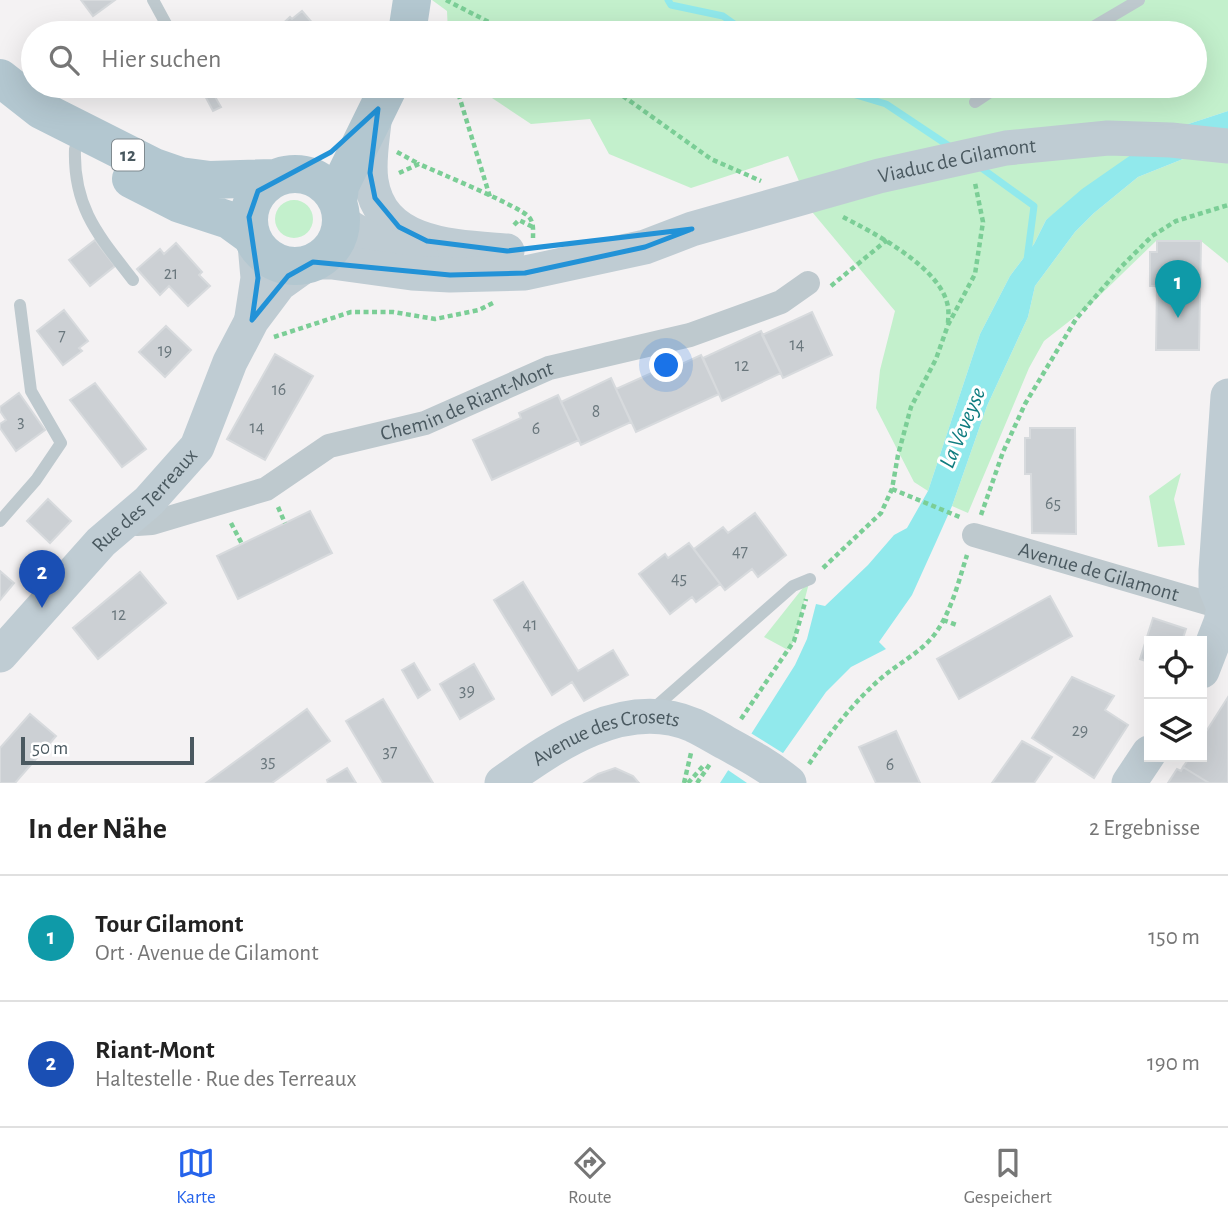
<!DOCTYPE html>
<html lang="de">
<head>
<meta charset="utf-8">
<style>
  body { margin:0; font-family:"Alegreya Sans",sans-serif; background:#f2f2f2; color:#222 }
  .controls { position:absolute; right:21px; bottom:21px; display:grid; overflow:hidden; border-radius:0px; box-shadow:0 7px 28px #0002 }
  .controls button { width:63px; height:63px; display:grid; place-items:center; padding:0; border:0; border-bottom:2px solid #e0e0e0; background:#fff; color:#222; font:35px sans-serif }
  .scale { position:absolute; left:21px; bottom:18px; width:173px; box-sizing:border-box; padding-left:7px; border:4px solid #4a5960; border-top:0; font-size:19px; line-height:24px; white-space:nowrap; color:#4a5960; -webkit-text-stroke:5px #fff; paint-order:stroke }
  .you { position:absolute; left:667px; top:366px; width:24px; height:24px; margin:-18px; border:5px solid #fff; border-radius:50%; background:#1a73e8; box-shadow:0 0 0 10px #1a73e833 }
  .badge { display:grid; place-items:center; width:46px; height:46px; border-radius:50%; background:#2563eb; color:#fff; font-size:23px; font-weight:700 }
  .pin { position:absolute; translate:-50% -58px; filter:drop-shadow(0 2px 4px #0008) }
  .pin::after { content:''; position:absolute; top:37px; width:24px; height:21px; background:inherit; clip-path:polygon(0 0,100% 0,50% 100%) }
  .list { margin:0; padding:0; list-style:none }
  h2 { display:flex; justify-content:space-between; align-items:center; height:91px; margin:0; padding:0 28px; font-size:30px }
  h2 small { font-size:23px; font-weight:400; color:#767676 }
  .list li { display:grid; grid-template-columns:46px 1fr auto; gap:21px; align-items:center; box-sizing:border-box; height:126px; padding:0 28px; border-top:2px solid #e0e0e0 }
  .list b { display:block; font-size:26px; white-space:nowrap }
  .list p { margin:0; font-size:23px; white-space:nowrap; color:#767676 }
  .list em { font-size:23px; font-style:normal; color:#767676 }
  .icon { flex:none; width:38px; height:38px; fill:none; stroke:currentColor; stroke-width:2; stroke-linecap:round; stroke-linejoin:round }
  .map { position:relative; flex:none; width:1228px; height:783px; overflow:hidden }
  .search { position:absolute; background:#fff; box-shadow:0 7px 28px #0002; left:21px; right:21px; top:21px; height:77px; display:flex; align-items:center; gap:18px; box-sizing:border-box; padding:0 24px; border-radius:38px; color:#767676; font-size:26px }
  .sheet { height:343px; background:#fff }
  nav { display:flex; justify-content:space-around; align-items:center; box-sizing:border-box; height:98px; border-top:2px solid #e0e0e0; background:#fff; font-size:19px; color:#767676 }
  nav a { display:grid; justify-items:center; gap:4px }
  nav .on { color:#2563eb }
  .map>svg:first-child { display:block }
</style>
</head>
<body>
<div class="map">
<svg width="1228" height="783" viewBox="0 0 1228 783">
  <rect width="100%" height="100%" fill="#f4f2f3"/>
  <path fill="#c3f0cc" d="M432 0H1228V111L1164 132 1046 220 1034 244 1010 276 980 334 928 491 914 482 876 408 880 370 895 311 813 213 788 156 691 188 609 154 590 119 531 124 474 86H1195V33H448L447 11Z
    M1228 141V263L1201 241H1156L1090 305 1044 341 1029 368 968 513 952 506 987 406 1028 317 1035 286 1075 232 1094 213 1138 177Z
    M275 219a19 19 0 1 1 38 0a19 19 0 1 1-38 0Z
    M1181 473 1174 499 1185 545 1158 547 1149 496Z
    M810 579 794 641 788 650 764 637Z"/>
  <path fill="#91e9ec" d="M1228 111V141L1138 177 1094 213 1075 232 1035 286 1028 317 987 406 952 506 936 542 912 595 879 642 886 649 851 667 826 692 762 783H720L795 665 807 639 816 604 825 606 868 565 894 535 907 528 928 491 980 334 1010 276 1034 244 1046 220 1082 189 1164 132Z"/>
  <path fill="#f4f2f3" d="M749 732 786 755 766 783H747L725 768Z"/>
  <g fill="none" stroke-linecap="round" stroke-linejoin="round">
    <path stroke="#91e9ec" stroke-width="7" d="M668 0 671 5 723 16 747 33
      M826 86 886 104 952 148
      M980 167 1034 206 1027 260"/>
  </g>
  <path fill="#ccd0d4" stroke="#d7dadd" stroke-width="2" d="M81 0H115L93 16Z
    M302 11 321 33H273L290 17 292 19Z
    M211 90 221 107 213 111 204 94Z
    M95 240 115 266 90 286 69 260Z
    M1157 241H1201L1199 350H1156L1157 286H1150V252H1157Z
    M176 243 202 272 199 275 210 286 188 306 169 286 160 295 137 269 160 249 164 254Z
    M64 310 88 341 79 348 82 351 63 365 37 331Z
    M812 312 832 355 783 378 762 335Z
    M166 326 191 350 165 377 139 352Z
    M761 331 781 373 722 401 703 358Z
    M275 354 313 376 265 460 227 439Z
    M701 355 719 394 636 432 616 389 656 371 658 375Z
    M611 378 631 422 581 445 561 402Z
    M95 383 146 449 122 467 70 400Z
    M19 393 45 430 16 451 0 428V424L6 420 0 411V407Z
    M558 395 579 440 492 480 473 440 521 418 519 413Z
    M1030 428H1075L1076 534 1032 533 1031 474H1025V438H1030Z
    M48 499 71 521 50 543 27 521Z
    M310 511 332 553 238 599 217 556Z
    M755 513 786 555 758 577 752 569 725 590 694 549 723 527 728 533Z
    M689 543 720 584 696 602 692 597 670 614 639 574 665 554 668 558Z
    M0 571 14 583 0 600Z
    M140 572 166 603 98 659 73 628Z
    M523 582 578 671 613 650 628 675 584 701 572 682 552 695 494 600Z
    M1050 596 1072 636 959 699 937 659Z
    M1153 618 1186 629 1182 641H1149V662L1140 659Z
    M414 663 430 690 418 698 402 670Z
    M474 664 494 699 460 719 440 684Z
    M1072 677 1114 696 1105 710 1128 725 1094 778 1032 738Z
    M1228 697V783H1209L1183 767 1190 757H1202V738Z
    M383 699 433 783H383L346 721Z
    M307 709 330 741 272 783H206Z
    M30 714 56 736 15 783H0V748Z
    M896 731 920 783H876L859 747Z
    M1022 741 1052 757 1034 783H992Z
    M1183 767 1209 783H1168L1177 769 1181 771Z
    M347 768 356 783H328L327 780Z
    M615 768 633 776 639 783H584L598 774Z"/>
  <g fill="none" stroke-linecap="round" stroke-linejoin="round">
    <path stroke="#7bce96" stroke-width="4.5" stroke-dasharray="5 3.5" stroke-linecap="butt" d="M446 0 510 33
      M456 86 490 197
      M609 86 711 159 761 181
      M397 152 419 164
      M399 173 419 164C437 172 521 207 529 217 534 223 533 230 533 238
      M843 217C874 233 942 268 948 307 949 313 948 319 948 324
      M514 225 519 220 533 227
      M831 286 887 240
      M274 337 351 312H393L435 319 479 310 493 303
      M892 489 962 518
      M278 507 285 523
      M981 515 1003 452 1025 404 1076 319 1122 266 1152 236 1176 221 1228 205
      M231 523 242 544
      M823 568 881 513 892 489 898 455 911 407 936 359 948 325 975 274 983 222 975 183
      M943 620 957 625
      M741 719 794 641 806 599
      M809 764C829 734 852 704 879 680 898 663 923 652 937 631 952 609 959 580 967 555
      M684 783 691 753
      M688 783 705 764
      M697 783 710 764"/>
    <path stroke="#bec9ce" stroke-width="12" d="M153 0 171 33
      M1083 33 1139 0
      M975 102 999 86
      M75 149C73 208 99 236 133 280
      M0 521 36 480 61 443 31 391 20 305
      M653 709 793 586 810 579"/>
    <g stroke="#bec9ce" stroke-width="24">
      <path id="s1" d="M128 519 137 524 152 523 266 489 329 446 425 423 549 368 690 335 781 302 808 283"/>
      <path id="s2" d="M974 535 1224 608"/>
    </g>
    <g stroke="#bfccd3" stroke-width="35">
      <path d="M374 122C372 141 368 162 371 181 381 247 456 247 507 251"/>
      <path d="M341 222 380 246 421 255"/>
      <path id="s3" d="M313 262H332L412 273 450 275 525 273 645 247 692 229 879 176 1006 148 1108 138 1171 140 1228 146"/>
      <path d="M252 317 258 278 255 244"/>
      <path d="M1224 608 1216 588V571L1228 396"/>
      <path id="s4" d="M0 655 101 542 149 501 197 447 230 362 252 320 279 284 307 264"/>
      <path d="M1202 671 1221 622 1224 608 1228 604"/>
      <path id="s5" d="M502 783C555 745 625 696 693 725 704 730 715 737 726 743 748 755 770 767 789 783"/>
      <path d="M1129 783 1149 753"/>
    </g>
    <path stroke="#b3c7d0" stroke-width="38" d="M407 33 412 0
      M0 78 41 110 154 167 180 176 210 180 274 178
      M249 220a46 46 0 1 1 92 0a46 46 0 1 1-92 0Z
      M131 179 180 204 229 220 251 236
      M338 203 340 186 389 86"/>
  </g>
  <path fill="none" stroke="#2292d7" stroke-width="5" stroke-linejoin="round" d="M378 109 370 173 375 198 399 227 427 241 507 251 692 229 645 247 525 273 450 275 313 262 288 276 252 320 258 278 249 217 258 191 331 152Z"/>
  <g text-anchor="middle" dominant-baseline="central" stroke-width="6" stroke-linejoin="round" paint-order="stroke">
    <g font-size="18" fill="#6a777d">
      <text x="171" y="274">21</text>
      <text x="62" y="336">7</text>
      <text x="797" y="345">14</text>
      <text x="165" y="351">19</text>
      <text x="742" y="366">12</text>
      <text x="279" y="390">16</text>
      <text x="596" y="412">8</text>
      <text x="21" y="422">3</text>
      <text x="257" y="428">14</text>
      <text x="536" y="429">6</text>
      <text x="1053" y="504">65</text>
      <text x="740" y="552">47</text>
      <text x="679" y="579">45</text>
      <text x="119" y="615">12</text>
      <text x="530" y="625">41</text>
      <text x="467" y="691">39</text>
      <text x="1080" y="731">29</text>
      <text x="390" y="752">37</text>
      <text x="268" y="762">35</text>
      <text x="890" y="765">6</text>
    </g>
    <rect fill="#fff" stroke="#808b90" stroke-width="2" x="112" y="139.5" width="32" height="31" rx="5"/>
    <g font-size="19" font-weight="bold" fill="#4a5960">
      <text x="128" y="155">12</text>
    </g>
    <g font-size="21" fill="#4a5960" stroke="#fff">
      <text stroke="none"><textPath href="#s3" startOffset="660">Viaduc de Gilamont</textPath></text>
      <text stroke="none"><textPath href="#s1" startOffset="366">Chemin de Riant-Mont</textPath></text>
      <text stroke="none"><textPath href="#s4" startOffset="212">Rue des Terreaux</textPath></text>
      <text stroke="none"><textPath href="#s2" startOffset="130">Avenue de Gilamont</textPath></text>
      <text stroke="none"><textPath href="#s5" startOffset="117">Avenue des Crosets</textPath></text>
    </g>
    <g font-size="23" font-style="italic" fill="#0f7c7f" stroke="#fff">
      <text transform="translate(963 428) rotate(-67)">La Veveyse</text>
    </g>
  </g>
</svg>
<div class="controls">
<button><svg class="icon" aria-label="locate" viewBox="0 0 24 24"><circle cx="12" cy="12" r="6"/><path d="M12 2v4M12 18v4M2 12h4M18 12h4"/></svg></button>
<button><svg class="icon" aria-label="layers" viewBox="0 0 24 24"><path d="M12 4l9 5-9 5-9-5zM3 14l9 5 9-5"/></svg></button>
</div>
<div class="scale">50 m</div>
<div class="you"></div>
<div class="pin badge" style="left:1178px;top:318px;background:#0f9aa8">1</div>
<div class="pin badge" style="left:42px;top:608px;background:#1a4fb4">2</div>
<div class="search"><svg class="icon" aria-label="search" viewBox="0 0 24 24"><circle cx="10" cy="10" r="6"/><path d="M15 15l6 6"/></svg>Hier suchen</div>
</div>
<section class="sheet">
<h2>In der Nähe<small>2 Ergebnisse</small></h2>
<ul class="list">
<li><span class="badge" style="background:#0f9aa8">1</span><div><b>Tour Gilamont</b><p>Ort · Avenue de Gilamont</p></div><em>150 m</em></li>
<li><span class="badge" style="background:#1a4fb4">2</span><div><b>Riant-Mont</b><p>Haltestelle · Rue des Terreaux</p></div><em>190 m</em></li>
</ul>
</section>
<nav>
<a class="on"><svg class="icon" aria-label="map" viewBox="0 0 24 24"><path d="M3 6l6-2 6 2 6-2v14l-6 2-6-2-6 2zM9 4v14M15 6v14"/></svg>Karte</a>
<a><svg class="icon" aria-label="directions" viewBox="0 0 24 24"><path d="M12 3l9 9-9 9-9-9zM9 14v-3h6M13 9l2 2-2 2"/></svg>Route</a>
<a><svg class="icon" aria-label="saved" viewBox="0 0 24 24"><path d="M7 4h10v16l-5-4-5 4z"/></svg>Gespeichert</a>
</nav>
</body>
</html>
